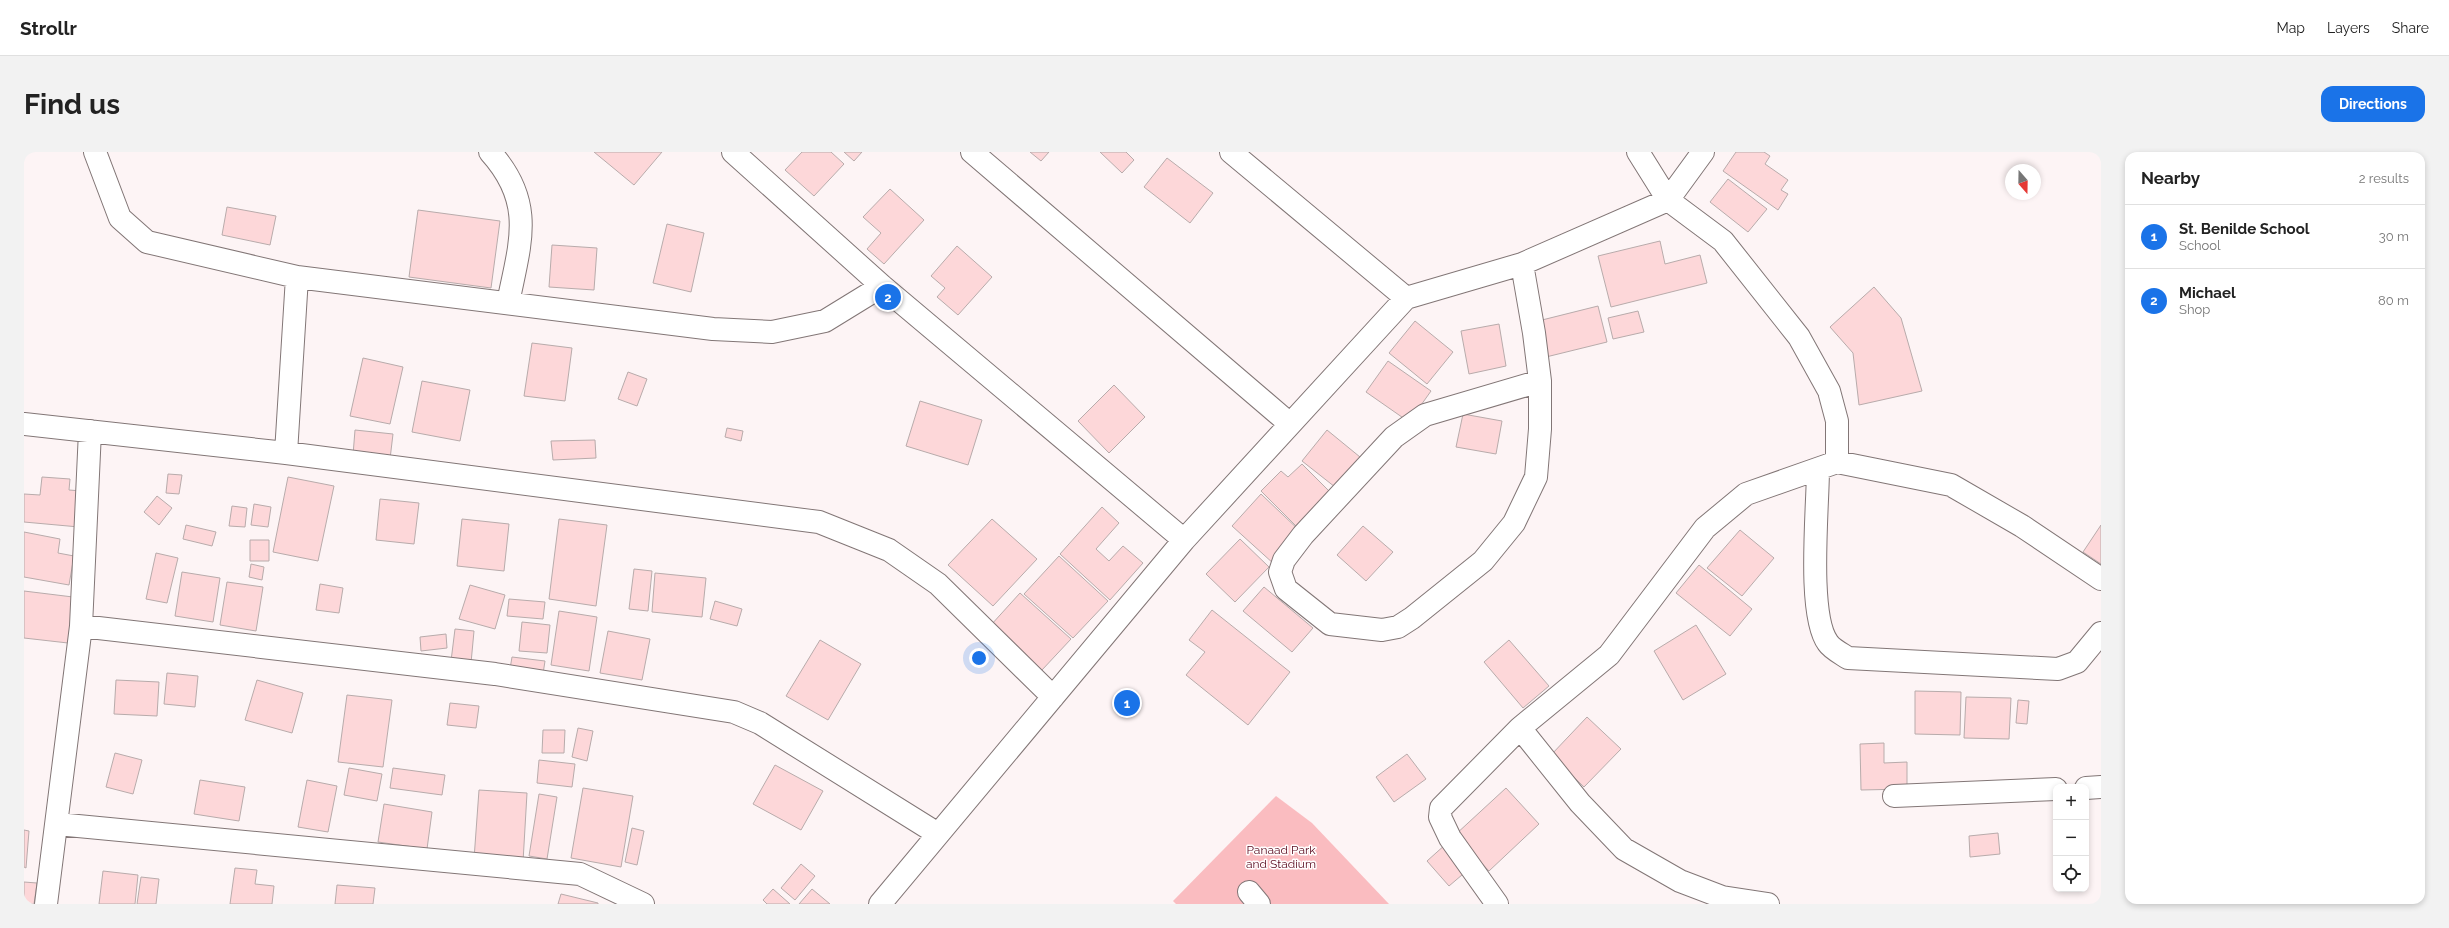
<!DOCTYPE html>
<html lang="en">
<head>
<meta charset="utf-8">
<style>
  body { margin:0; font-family:Raleway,sans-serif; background:#f2f2f2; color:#222 }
  .controls { position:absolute; right:12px; bottom:12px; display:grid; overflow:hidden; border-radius:8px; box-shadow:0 2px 6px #0003 }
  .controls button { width:36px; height:36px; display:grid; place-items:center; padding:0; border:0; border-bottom:1px solid #e0e0e0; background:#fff; color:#222; font:20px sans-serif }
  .compass { position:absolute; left:1981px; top:12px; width:36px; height:36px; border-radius:50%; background:#fff; box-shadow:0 2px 6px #0003; rotate:160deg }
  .you { position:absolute; left:955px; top:506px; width:14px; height:14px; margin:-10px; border:3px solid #fff; border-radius:50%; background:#1a73e8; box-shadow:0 0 0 6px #1a73e833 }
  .badge { display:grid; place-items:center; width:26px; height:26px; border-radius:50%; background:#1a73e8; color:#fff; font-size:13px; font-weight:700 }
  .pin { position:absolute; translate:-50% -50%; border:2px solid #fff; box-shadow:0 1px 4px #0006 }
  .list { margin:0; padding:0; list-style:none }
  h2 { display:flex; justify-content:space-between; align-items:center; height:52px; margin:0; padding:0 16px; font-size:17px }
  h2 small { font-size:13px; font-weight:400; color:#767676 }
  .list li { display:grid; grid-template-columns:26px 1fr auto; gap:12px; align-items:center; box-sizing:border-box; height:64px; padding:0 16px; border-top:1px solid #e0e0e0 }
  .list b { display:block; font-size:15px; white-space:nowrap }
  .list p { margin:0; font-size:13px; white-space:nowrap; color:#767676 }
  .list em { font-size:13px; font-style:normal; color:#767676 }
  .icon { flex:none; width:22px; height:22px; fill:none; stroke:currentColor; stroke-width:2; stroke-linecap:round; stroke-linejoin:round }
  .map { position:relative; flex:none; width:2077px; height:752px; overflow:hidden; border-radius:12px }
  header { display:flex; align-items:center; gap:24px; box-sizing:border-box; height:56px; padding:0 20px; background:#fff; border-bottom:1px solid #e0e0e0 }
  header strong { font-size:19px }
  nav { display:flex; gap:22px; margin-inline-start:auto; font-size:14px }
  .intro { display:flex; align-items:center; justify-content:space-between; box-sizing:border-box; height:96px; padding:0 24px }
  h1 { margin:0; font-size:28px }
  .button { padding:10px 18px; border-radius:12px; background:#1a73e8; color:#fff; font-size:14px; font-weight:700 }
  main { display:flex; gap:24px; padding:0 24px }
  aside { flex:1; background:#fff; border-radius:12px; box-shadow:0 2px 6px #0003 }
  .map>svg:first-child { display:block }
</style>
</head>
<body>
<header>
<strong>Strollr</strong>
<nav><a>Map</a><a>Layers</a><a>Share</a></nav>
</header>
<div class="intro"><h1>Find us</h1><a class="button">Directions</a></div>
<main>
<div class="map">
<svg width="2077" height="752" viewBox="0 0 2077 752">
  <rect width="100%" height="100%" fill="#fdf4f5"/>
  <path fill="#fabcc0" d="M1252 644 1288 671 1365 752H1152L1149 749Z"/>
  <path fill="#fdd7d9" stroke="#b8abab" d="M570 0H638L610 33Z
    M778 0H807L820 12 790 44 761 18Z
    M820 0H838L830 9Z
    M1006 0H1025L1017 9Z
    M1076 0H1102L1110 8 1098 21Z
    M1712 0H1740L1746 4 1741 12 1764 28 1757 38 1764 42 1754 58 1699 19Z
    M1143 6 1189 41 1166 71 1120 35Z
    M1704 27 1743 57 1724 80 1686 50Z
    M866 37 900 68 860 112 843 97 857 81 839 65Z
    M203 55 252 64 246 93 198 83Z
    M394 58 476 69 467 136 385 125Z
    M643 72 680 81 667 140 629 131Z
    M1636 89 1641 112 1676 103 1683 131 1587 155 1574 104Z
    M528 93 573 96 570 138 525 135Z
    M933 94 968 125 934 163 913 145 921 136 907 124Z
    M1850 135 1877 166 1898 239 1835 253 1829 201 1806 175Z
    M1574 154 1583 190 1522 205 1514 169Z
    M1614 159 1620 180 1589 187 1584 166Z
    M1391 169 1429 200 1403 232 1365 201Z
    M1475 172 1482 214 1445 222 1437 179Z
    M508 191 548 196 541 249 500 244Z
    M339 206 379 215 366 272 326 264Z
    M1364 209 1407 239 1385 270 1342 240Z
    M604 220 623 227 613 254 594 247Z
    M398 229 446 238 436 289 388 280Z
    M1090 233 1121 265 1085 301 1054 269Z
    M896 249 958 268 944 313 882 294Z
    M1439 262 1478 269 1472 302 1432 295Z
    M703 276 719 279 717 289 701 285Z
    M331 278 369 282 366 307 329 303Z
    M1303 278 1336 305 1311 335 1278 309Z
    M571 288 572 306 529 308 527 289Z
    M1278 312 1310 344 1276 378 1237 339 1257 319 1264 325Z
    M144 322 158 323 155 342 142 341Z
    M18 325 46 327 45 338 58 339 55 375 0 370V342L16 343Z
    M264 325 310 334 294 409 249 400Z
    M1237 342 1278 381 1250 412 1208 374Z
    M133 344 148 356 135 373 120 360Z
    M356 347 395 351 390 392 352 388Z
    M230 352 247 355 244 375 227 373Z
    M208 354 223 356 221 375 205 374Z
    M1078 355 1095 371 1072 397 1085 409 1099 394 1119 411 1086 448 1036 402Z
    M438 367 485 372 480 419 433 414Z
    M535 367 583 373 572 454 525 447Z
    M968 367 1013 407 969 454 924 413Z
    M162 373 192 380 188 394 159 387Z
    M2077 373V412L2059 400Z
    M1339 374 1369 400 1342 429 1313 403Z
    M1716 378 1750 406 1718 444 1683 416Z
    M0 380 36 387 34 401 50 404 45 433 0 425Z
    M1216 387 1245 415 1211 450 1182 422Z
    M226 388H245V409H226Z
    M132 401 154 406 143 451 122 447Z
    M1035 404 1084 449 1049 486 1000 442Z
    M227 412 240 415 238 428 225 425Z
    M1675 413 1728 457 1706 484 1652 441Z
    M610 417 628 419 624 459 605 457Z
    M158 420 196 426 189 470 151 464Z
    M631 421 682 426 678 465 628 460Z
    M203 430 239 435 232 479 196 473Z
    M296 432 319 436 315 461 292 458Z
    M446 433 481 443 471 477 435 467Z
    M1240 435 1289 476 1268 500 1219 459Z
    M0 439 49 445 44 491 0 486Z
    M996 441 1047 487 1018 518 967 473Z
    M485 447 521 450 519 467 483 464Z
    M691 449 718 457 713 474 686 467Z
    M1188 458 1266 520 1224 573 1162 523 1181 500 1165 488Z
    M535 459 573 465 565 519 527 513Z
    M498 470 526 473 523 501 495 499Z
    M1672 473 1702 522 1659 548 1630 499Z
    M431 477 450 479 447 511 427 509Z
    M584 479 626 487 618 528 576 521Z
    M422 482 423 496 397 499 396 485Z
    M796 488 837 512 804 568 762 544Z
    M1485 488 1525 534 1499 556 1460 510Z
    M488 505 521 509 519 522 486 517Z
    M143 521 174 524 171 555 140 552Z
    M92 528 135 530 133 564 90 562Z
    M233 528 279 541 268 581 221 568Z
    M1891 539 1937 540 1936 583 1891 582Z
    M323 543 368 548 359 615 314 610Z
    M1942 545 1987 546 1985 587 1940 586Z
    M1994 548 2005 549 2003 572 1992 571Z
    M426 551 455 554 452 576 423 573Z
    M1563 565 1597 597 1560 635 1527 603Z
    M554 576 569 579 563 609 548 605Z
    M519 578H541L540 601H518Z
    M1860 591V611L1883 610V637L1837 638 1836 592Z
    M91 601 118 608 109 642 82 635Z
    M1383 602 1402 627 1370 650 1352 625Z
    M515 608 551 612 548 635 513 631Z
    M751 613 799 639 777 678 729 652Z
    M325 616 358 622 353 649 320 643Z
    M369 616 421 623 418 643 366 636Z
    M176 628 221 635 215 669 170 662Z
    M283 628 313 634 304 680 274 675Z
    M559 636 609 644 597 715 547 706Z
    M1482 636 1515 672 1465 719 1431 683Z
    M455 638 503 641 499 710 450 707Z
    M515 642 533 645 523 707 505 704Z
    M360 652 408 660 403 697 354 690Z
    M608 676 620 679 613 713 601 710Z
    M0 678 5 679 2 716 0 715Z
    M1974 681 1976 702 1946 705 1945 684Z
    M1422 692 1445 717 1425 734 1403 709Z
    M777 712 791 724 771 748 757 736Z
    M211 716 233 718 231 732 250 734 248 752H206Z
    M79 719 114 723 111 752H75Z
    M117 725 135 727 132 752H113Z
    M0 730 13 731 10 752H0Z
    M313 733 351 736 349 752H311Z
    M749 737 766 752H743L739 748Z
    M788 737 806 752H775Z
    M537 742 574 751V752H534Z"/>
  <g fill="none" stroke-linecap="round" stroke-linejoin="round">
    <g stroke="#827676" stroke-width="24">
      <path id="street" d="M71 0 96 66 123 90 273 125 689 177 748 180 801 169 858 134
        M466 0C512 51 496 91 484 151
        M709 0 858 134 1160 388
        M948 0 1266 272
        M1207 0 1382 146
        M1498 112 1510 181 1516 229V277L1512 325 1490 371 1459 409 1388 466 1374 475 1358 478 1306 472 1262 437 1256 420 1260 408 1279 383 1370 285 1401 263 1516 229
        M0 272 262 301 795 370 865 398 914 432 1029 545
        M262 301 273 125
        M1813 310 1927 333 1998 374 2077 427
        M1794 317C1794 355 1783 463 1804 491 1808 497 1818 502 1824 506L2034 517 2053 510 2077 481
        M57 474 471 522 710 560 736 571 914 682
        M1496 576 1556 651 1600 697 1656 729 1698 745 1744 752
        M2062 636 2077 635
        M1870 644 2032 637
        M33 672 556 722 619 752
        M1225 740 1235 752
        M22 752 57 474 66 279
        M856 752 1160 388 1382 146 1498 112 1644 48 1679 0
        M1473 752 1426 686 1416 665 1417 656 1496 576 1585 503 1681 376 1722 342 1813 310V269L1805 239 1775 185 1699 89 1644 48 1614 0"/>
    </g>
    <use href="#street" stroke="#fff" stroke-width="22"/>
  </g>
  <g text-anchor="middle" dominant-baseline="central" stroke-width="3" stroke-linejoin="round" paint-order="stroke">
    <g font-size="12" fill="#5a0a1e" stroke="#fff">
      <text x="1257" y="698">Panaad Park<tspan x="1257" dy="14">and Stadium</tspan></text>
    </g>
  </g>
</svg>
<div class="controls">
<button>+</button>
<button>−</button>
<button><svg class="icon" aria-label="locate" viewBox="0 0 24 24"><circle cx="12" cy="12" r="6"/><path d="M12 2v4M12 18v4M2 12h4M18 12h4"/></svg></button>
</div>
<svg class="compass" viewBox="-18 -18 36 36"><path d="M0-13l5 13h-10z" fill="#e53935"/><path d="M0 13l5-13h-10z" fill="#767676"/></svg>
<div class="you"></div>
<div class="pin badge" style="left:1103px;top:551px">1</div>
<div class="pin badge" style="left:864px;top:145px">2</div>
</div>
<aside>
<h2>Nearby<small>2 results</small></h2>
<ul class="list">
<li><span class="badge">1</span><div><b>St. Benilde School</b><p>School</p></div><em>30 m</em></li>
<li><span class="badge">2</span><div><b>Michael</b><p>Shop</p></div><em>80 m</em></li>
</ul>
</aside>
</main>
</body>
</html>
